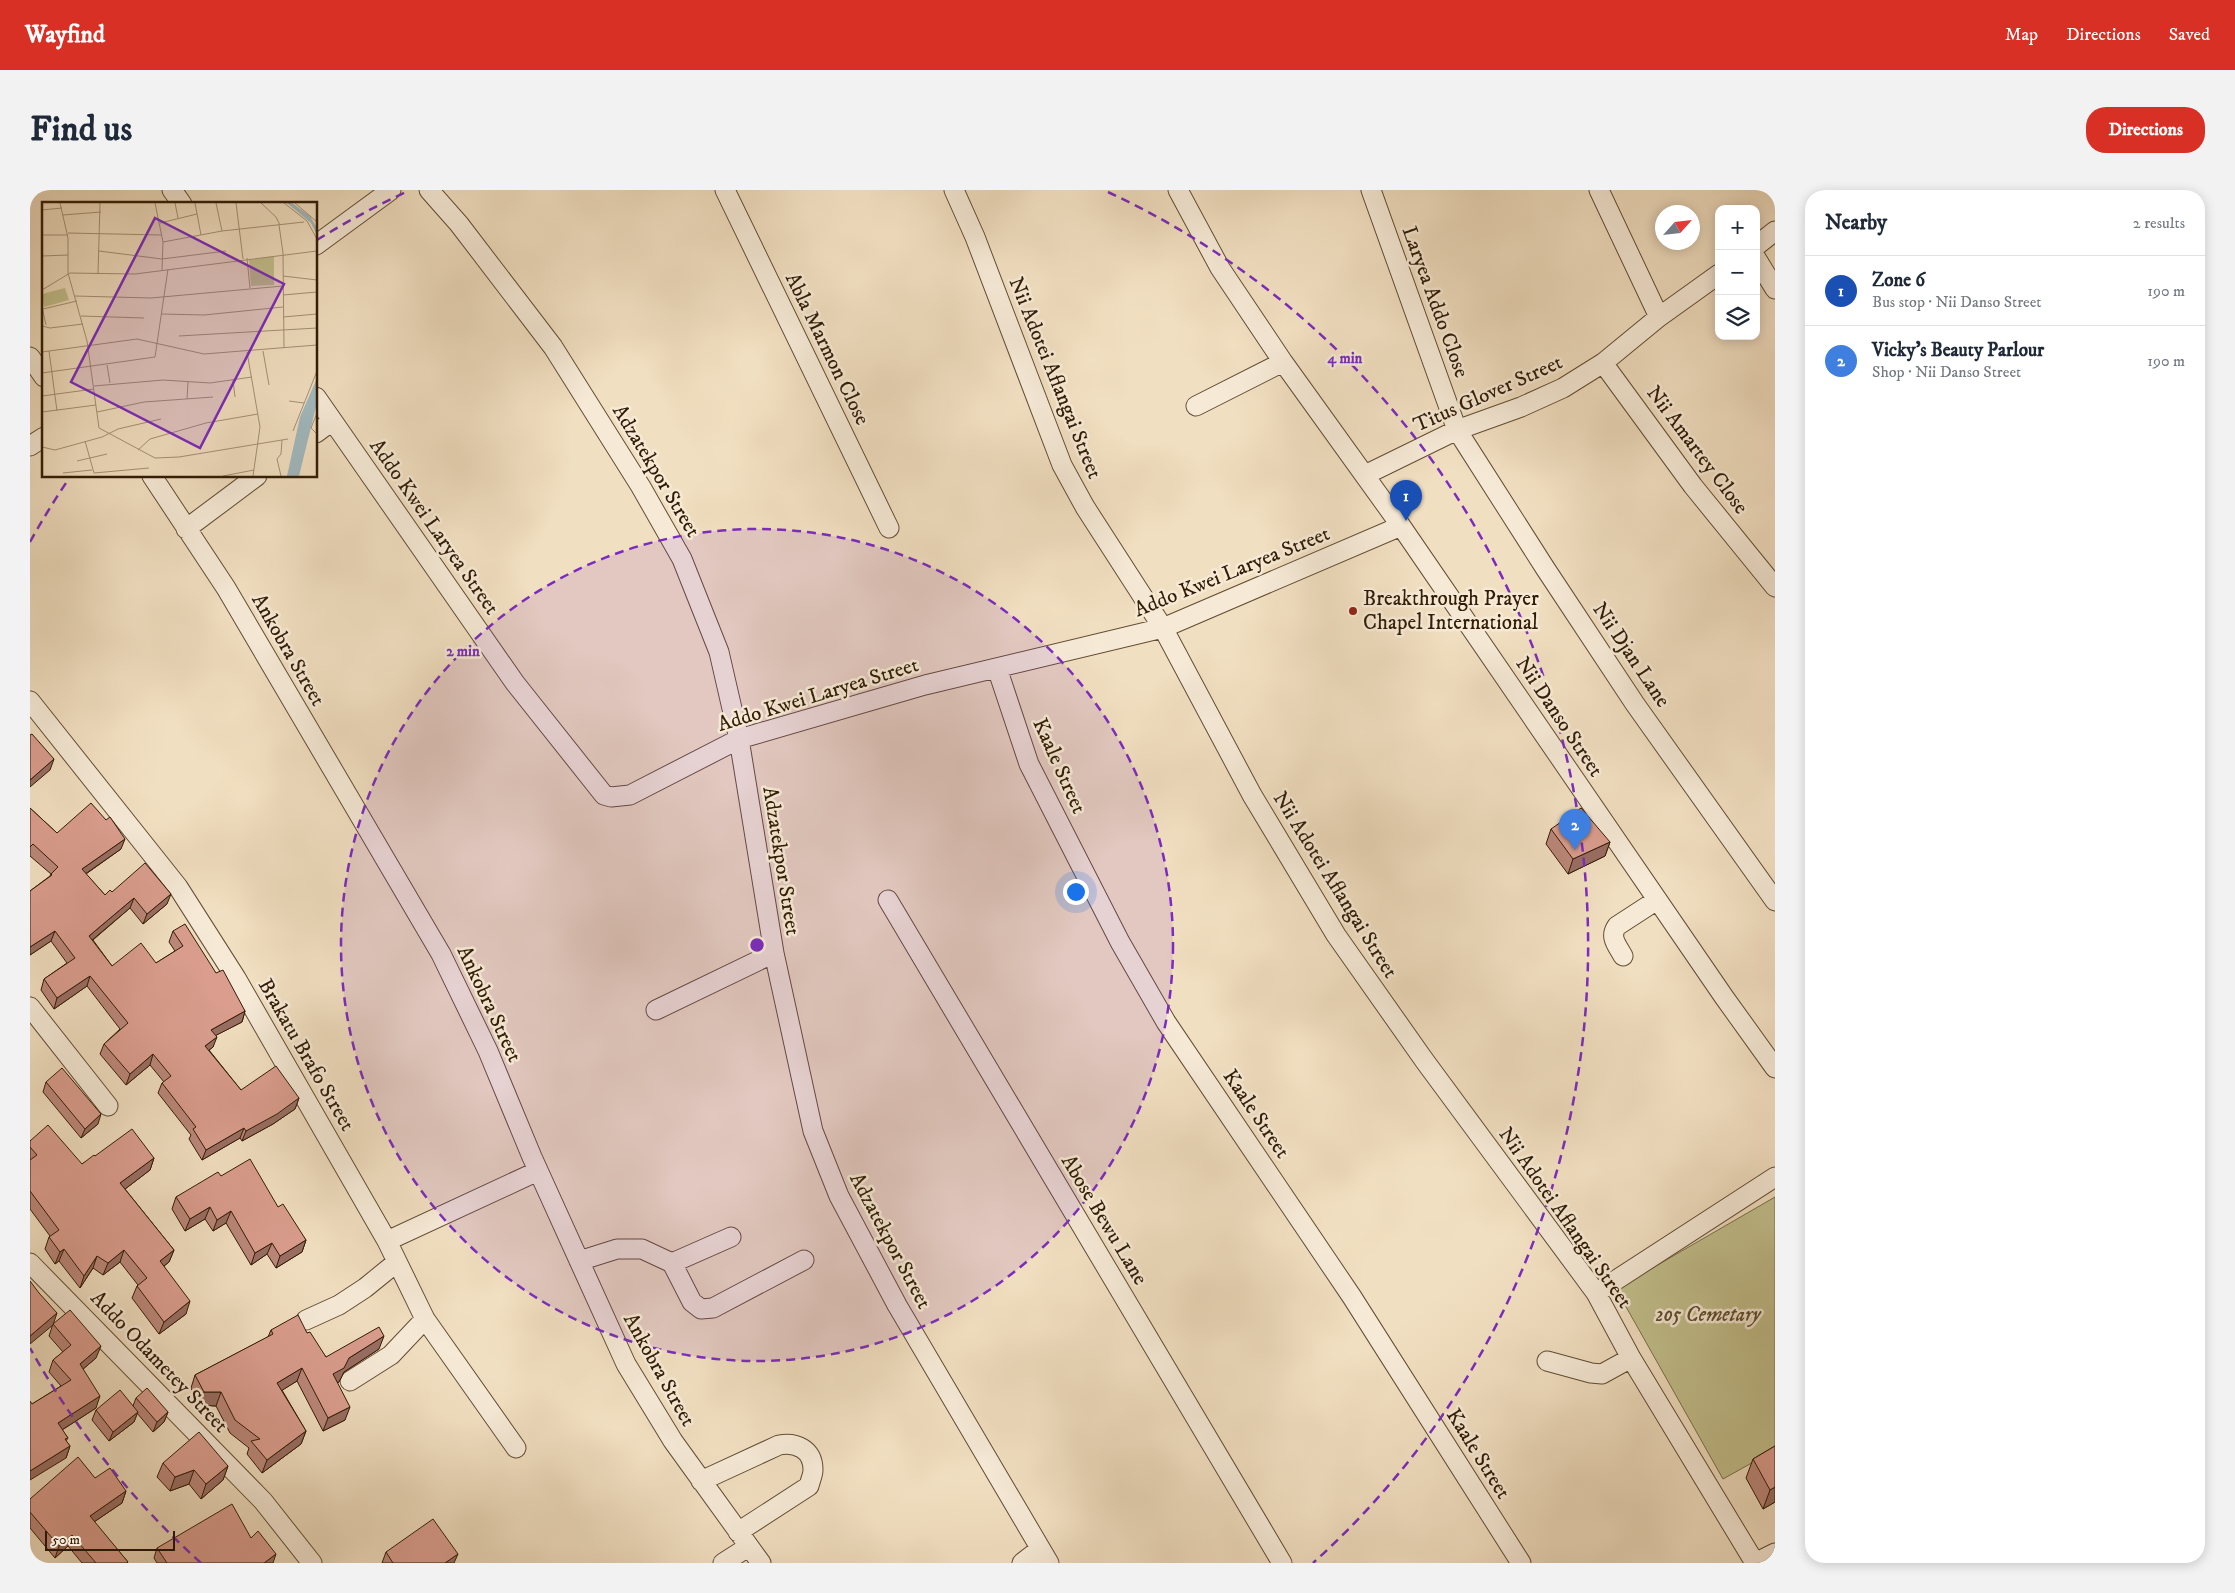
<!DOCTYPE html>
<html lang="en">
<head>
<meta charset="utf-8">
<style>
  body { margin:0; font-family:"IM FELL DW Pica",serif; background:#f2f2f3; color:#1f2937 }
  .controls { position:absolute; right:15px; top:15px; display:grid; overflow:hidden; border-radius:10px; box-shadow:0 2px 12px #0003 }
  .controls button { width:45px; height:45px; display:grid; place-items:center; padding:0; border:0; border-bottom:1px solid #e0e1e3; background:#fff; color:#1f2937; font:25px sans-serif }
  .compass { position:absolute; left:1625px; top:15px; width:45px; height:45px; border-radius:50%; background:#fff; box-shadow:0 2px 12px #0003; rotate:63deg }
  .scale { position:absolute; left:15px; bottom:12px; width:130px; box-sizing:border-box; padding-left:5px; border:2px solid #321c05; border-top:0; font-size:14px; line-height:18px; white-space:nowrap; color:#321c05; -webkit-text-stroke:4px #f6ead7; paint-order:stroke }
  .you { position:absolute; left:1045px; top:701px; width:18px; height:18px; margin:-12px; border:4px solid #fff; border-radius:50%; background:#1a73e8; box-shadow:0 0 0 8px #1a73e833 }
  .badge { display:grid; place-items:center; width:32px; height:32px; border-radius:50%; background:#d93025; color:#fff; font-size:16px; font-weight:700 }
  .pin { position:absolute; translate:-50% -41px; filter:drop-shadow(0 1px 2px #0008) }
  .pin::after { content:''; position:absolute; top:26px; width:18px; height:15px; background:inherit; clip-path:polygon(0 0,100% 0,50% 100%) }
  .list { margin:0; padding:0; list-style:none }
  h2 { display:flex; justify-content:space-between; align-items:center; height:65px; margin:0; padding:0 20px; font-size:21px }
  h2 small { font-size:16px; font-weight:400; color:#747a83 }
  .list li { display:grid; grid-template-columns:32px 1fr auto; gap:15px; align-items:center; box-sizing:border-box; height:70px; padding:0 20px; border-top:1px solid #e0e1e3 }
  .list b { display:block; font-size:19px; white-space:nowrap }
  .list p { margin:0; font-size:16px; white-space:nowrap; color:#747a83 }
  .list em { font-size:16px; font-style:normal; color:#747a83 }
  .icon { flex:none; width:28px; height:28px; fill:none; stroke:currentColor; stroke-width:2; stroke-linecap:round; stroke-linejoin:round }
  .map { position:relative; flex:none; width:1745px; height:1373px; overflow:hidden; border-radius:20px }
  header { display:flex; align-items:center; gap:30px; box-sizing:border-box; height:70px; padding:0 25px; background:#d93025; color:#fff }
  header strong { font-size:24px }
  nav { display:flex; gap:28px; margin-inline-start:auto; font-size:18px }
  .intro { display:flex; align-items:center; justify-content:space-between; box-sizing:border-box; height:120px; padding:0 30px }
  h1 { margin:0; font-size:35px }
  .button { padding:12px 22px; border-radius:20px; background:#d93025; color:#fff; font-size:18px; font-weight:700 }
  main { display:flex; gap:30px; padding:0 30px }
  aside { flex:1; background:#fff; border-radius:20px; box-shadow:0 2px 12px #0003 }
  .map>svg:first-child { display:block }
</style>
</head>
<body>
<header>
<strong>Wayfind</strong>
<nav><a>Map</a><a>Directions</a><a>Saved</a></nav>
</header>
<div class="intro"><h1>Find us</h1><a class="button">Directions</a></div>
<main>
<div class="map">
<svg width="1745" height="1373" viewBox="0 0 1745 1373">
  <rect width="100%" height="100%" fill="#f1dfc1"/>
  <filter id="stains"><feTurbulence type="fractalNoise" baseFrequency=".004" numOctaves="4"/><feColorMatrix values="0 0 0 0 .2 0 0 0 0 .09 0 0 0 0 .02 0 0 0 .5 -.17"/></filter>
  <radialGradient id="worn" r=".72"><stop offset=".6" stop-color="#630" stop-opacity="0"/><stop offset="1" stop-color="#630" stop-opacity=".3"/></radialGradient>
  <path fill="#c2c08d" stroke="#7a6e49" d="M1745 1007V1260L1693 1289 1586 1099Z"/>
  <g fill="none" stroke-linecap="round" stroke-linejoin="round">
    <g stroke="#624d34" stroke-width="21">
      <path id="minor" d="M142 0 152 14
        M399 0 429 34 523 157 611 297 652 369 689 462 709 549 744 763 783 941 809 1006 867 1115 1019 1373
        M695 0 859 338
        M924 0 945 47 1032 275 1055 317 1133 438 1222 605 1306 745 1394 870 1566 1103 1601 1168 1725 1373
        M1148 0 1190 78 1253 172 1371 336 1694 807 1745 878
        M1341 0 1427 240 1515 378 1605 514 1745 711
        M1569 0 1629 127
        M286 55 361 0
        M1726 56 1745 41
        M1726 68 1745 99
        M0 167 14 187
        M1573 173 1663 296 1745 397
        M286 207 485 493 574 605 581 607 600 605 709 549 895 495 1133 438 1371 336
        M1166 216 1253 172
        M286 243 302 231
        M0 256 14 247
        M1335 285 1427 240 1491 217 1533 198 1573 173 1629 127 1689 84
        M122 286 196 398 411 764 458 861 502 967 596 1174 643 1251 731 1373
        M156 339 227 286
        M967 478 999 574 1090 752 1136 832 1322 1107 1491 1373
        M0 511 148 697 206 788 357 1051 395 1129 486 1258
        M858 710 1252 1373
        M1593 766C1587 755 1579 747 1587 736L1627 710
        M0 817 78 916
        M626 820 744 763
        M357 1051 508 981
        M549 1071 587 1059H612L642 1073 701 1047
        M0 1073 233 1311 282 1373
        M642 1073 662 1112 671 1119 683 1118 774 1070
        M1566 1103 1745 987
        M276 1130 309 1115 335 1098 367 1072
        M1517 1171 1561 1183 1572 1184 1601 1168
        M320 1191 361 1165 395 1129
        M671 1291 749 1255C766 1252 783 1259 783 1280 783 1285 780 1291 779 1296L708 1342
        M693 1373 718 1357
        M992 1373 1010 1359
        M1725 1373 1745 1363"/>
    </g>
    <use href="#minor" stroke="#f6ead7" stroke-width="19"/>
  </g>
  <path fill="#bb877a" stroke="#321c05" d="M0 618 27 643 91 659 56 684 75 705 82 702 137 714 113 734 100 718 63 750 82 776 126 773 145 761 139 752 143 741 186 783 215 821 212 832 186 845 183 857 179 860 211 900 269 908 265 919 243 934 212 951 210 948 172 970 159 949 161 945 128 903 132 893 134 892 120 875 96 895 70 864 74 854 90 839 57 796 24 819 11 800 14 789 37 773 21 751 0 765V701L20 686 21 684 0 666Z
    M1521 639 1580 652 1575 666 1538 684 1516 654Z
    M16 892 68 934 51 948 13 902Z
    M0 951 52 974 65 966 124 968 120 980 95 999 144 1060 139 1072 134 1076 156 1124 129 1144 102 1108 107 1096 108 1095 90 1072 73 1085 63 1078 50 1098 29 1071 25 1074 15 1059 19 1047 20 1046 0 1019Z
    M191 986 248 1017 276 1050 272 1062 246 1078 237 1064 221 1075 196 1033 183 1041 175 1029 155 1041 142 1019 146 1007Z
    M23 1134 66 1168 53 1179 66 1218 32 1240 38 1248 36 1251 40 1256 36 1268 2 1214 31 1196 19 1182 23 1170 33 1162 19 1146Z
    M241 1140 277 1143 296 1167 349 1159 314 1182 309 1192 307 1193 315 1230 293 1241 267 1191 252 1200 276 1241 271 1254 232 1283 217 1264 219 1258 200 1243 186 1216 169 1215 161 1198 165 1185 238 1147Z
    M106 1208 138 1222 134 1232 123 1242 107 1223 104 1232 79 1251 62 1230 66 1220 103 1216Z
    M1745 1256V1312L1733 1319 1716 1288 1723 1269Z
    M133 1273 198 1276 193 1290 171 1309 159 1294 140 1301 127 1287Z
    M65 1288 96 1301 92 1313 64 1332 98 1372 97 1373H52L38 1356 25 1368 0 1338V1309Z
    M221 1348 243 1373H127L124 1368 127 1358Z
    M356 1362 424 1373H352Z"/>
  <path fill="#996e63" stroke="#321c05" d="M24 569 20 580 0 597V590Z
    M95 649 91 659 48 689 52 679Z
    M1580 652 1575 666 1538 684 1543 669Z
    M141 704 137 714 113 734 117 724Z
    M104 708 100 718 55 756 59 746Z
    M25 741 21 751 0 765V757Z
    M60 786 57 796 24 819 27 808Z
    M215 821 212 832 177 850 181 840Z
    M187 847 183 857 172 866 175 856Z
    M123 864 120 875 96 895 100 884Z
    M269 908 265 919 243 934 212 951 216 941Z
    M71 924 68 934 51 948 55 939Z
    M214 938 210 948 172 970 176 960Z
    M124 968 120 980 86 1006 90 993Z
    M180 1017 175 1029 155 1041 160 1029Z
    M201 1021 196 1033 183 1041 187 1030Z
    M276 1050 272 1062 246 1078 250 1066Z
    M242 1053 237 1064 221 1075 225 1063Z
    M34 1059 29 1071 25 1074 30 1062Z
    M94 1060 90 1072 73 1085 78 1073Z
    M144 1060 139 1072 125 1083 130 1071Z
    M67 1066 63 1078 50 1098 54 1086Z
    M160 1111 156 1124 129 1144 134 1132Z
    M27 1123 23 1135 0 1154V1146Z
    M354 1146 349 1159 314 1182 309 1192 298 1197 303 1184 319 1168Z
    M71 1156 66 1168 45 1186 50 1174Z
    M272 1178 267 1191 243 1206 247 1193Z
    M174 1202H191L186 1216 169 1215Z
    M70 1206 66 1218 24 1245 28 1233Z
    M320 1217 315 1230 293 1241 298 1228Z
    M108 1222 104 1232 79 1251 83 1242Z
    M138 1222 134 1232 123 1242 127 1232Z
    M276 1241 271 1254 232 1283 237 1270Z
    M40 1256 36 1268 0 1290V1281Z
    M198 1276 193 1290 171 1309 176 1294Z
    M164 1280 159 1294 140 1301 145 1287Z
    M1745 1297V1312L1733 1319 1740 1300Z
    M96 1301 92 1313 55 1338 60 1326Z
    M42 1345 38 1356 25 1368 29 1356Z
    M246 1364 243 1373H234Z
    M428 1364 424 1373H415Z"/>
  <path fill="#da9d8e" stroke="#321c05" d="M2 544 24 569 0 590V545Z
    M61 613 76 630 80 627 95 649 52 679 75 705 80 700 82 702 115 673 141 704 117 724 104 708 59 746 82 776 111 753 126 773 153 756 143 741 155 734 186 783 193 780 215 821 181 840 187 847 175 856 211 900 246 876 269 908 247 924 216 941 214 938 176 960 163 939 166 937 132 893 141 886 123 864 100 884 74 854 98 833 60 786 27 808 14 789 45 768 25 741 0 757V701L22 685 21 684 28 677 3 654 0 657V618L27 643Z
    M1551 618 1580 652 1543 669 1521 639Z
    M32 878 71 924 55 939 16 892Z
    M18 935 52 974 64 965 65 966 102 939 124 968 90 993 144 1060 130 1071 160 1111 134 1132 107 1096 117 1088 94 1060 78 1073 67 1066 54 1086 34 1059 30 1062 19 1047 29 1040 0 1001V970L7 965 0 957V951Z
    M220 969 248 1017 253 1014 276 1050 250 1066 242 1053 225 1063 201 1021 187 1030 180 1017 160 1029 146 1007 188 982 191 986Z
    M0 1091 9 1103 27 1123 0 1146Z
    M40 1120 71 1156 50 1174 70 1206 28 1233 38 1248 35 1249 40 1256 0 1281V1211L2 1214 41 1190 23 1170 41 1155 23 1134Z
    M268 1125 277 1143 280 1142 296 1167 349 1137 354 1146 319 1168 314 1178 303 1184 320 1217 298 1228 272 1178 247 1193 276 1241 237 1270 221 1251 230 1249 205 1230 191 1202H174L165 1185 243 1144 241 1140Z
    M117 1198 138 1222 127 1232 106 1208Z
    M90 1200 108 1222 83 1242 66 1220Z
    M169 1242 198 1276 176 1294 164 1280 145 1287 133 1273Z
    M1745 1256V1297L1740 1300 1723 1269Z
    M48 1267 65 1288 80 1278 96 1301 60 1326 98 1372 96 1373H66L42 1345 29 1356 0 1322V1309Z
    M202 1314 221 1348 228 1341 246 1364 234 1373H137L127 1358Z
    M403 1329 428 1364 415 1373H363L356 1362Z"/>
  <circle cx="727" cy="755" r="416" fill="#7b2cbf" fill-opacity=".12"/>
  <g fill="none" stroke="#7b2cbf" stroke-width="2.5" stroke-dasharray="9 6">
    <circle cx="727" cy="755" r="416"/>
    <path d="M171 1373A831 831 0 0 1 0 1158M0 352A831 831 0 0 1 38 290M287 50A831 831 0 0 1 376 2M1078 2A831 831 0 0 1 1283 1373"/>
  </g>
  <circle fill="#8f2418" stroke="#f6ead7" stroke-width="2" cx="1323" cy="421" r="5"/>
  <g text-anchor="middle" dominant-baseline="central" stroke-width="5" stroke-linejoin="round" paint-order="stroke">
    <g font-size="21" fill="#321c05" stroke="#f6ead7">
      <text transform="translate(1405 112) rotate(70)">Laryea Addo Close</text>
      <text transform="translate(797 159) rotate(64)">Abla Marmon Close</text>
      <text transform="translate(1025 188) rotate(68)">Nii Adotei Aflangai Street</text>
      <text transform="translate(1458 204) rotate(-24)">Titus Glover Street</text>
      <text transform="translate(1667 260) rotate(53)">Nii Amartey Close</text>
      <text transform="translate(626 281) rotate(59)">Adzatekpor Street</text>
      <text transform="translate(404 337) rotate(55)">Addo Kwei Laryea Street</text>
      <text transform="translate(1202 382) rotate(-22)">Addo Kwei Laryea Street</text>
      <text transform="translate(258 460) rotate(60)">Ankobra Street</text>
      <text transform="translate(1601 465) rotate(56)">Nii Djan Lane</text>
      <text transform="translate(788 505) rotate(-17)">Addo Kwei Laryea Street</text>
      <text transform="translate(1529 527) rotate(56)">Nii Danso Street</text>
      <text transform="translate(1029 576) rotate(66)">Kaale Street</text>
      <text transform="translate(751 671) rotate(81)">Adzatekpor Street</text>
      <text transform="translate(1305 695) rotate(58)">Nii Adotei Aflangai Street</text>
      <text transform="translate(459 814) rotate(65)">Ankobra Street</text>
      <text transform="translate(276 865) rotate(60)">Brakatu Brafo Street</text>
      <text transform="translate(1226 924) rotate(56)">Kaale Street</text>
      <text transform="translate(1535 1028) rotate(55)">Nii Adotei Aflangai Street</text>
      <text transform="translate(1074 1030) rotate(59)">Abose Bewu Lane</text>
      <text transform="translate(860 1051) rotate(62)">Adzatekpor Street</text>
      <text transform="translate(129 1172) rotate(46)">Addo Odametey Street</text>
      <text transform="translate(629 1180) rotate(61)">Ankobra Street</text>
      <text transform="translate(1448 1264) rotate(58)">Kaale Street</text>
    </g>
    <g font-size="21" fill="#321c05" stroke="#f6ead7" text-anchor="start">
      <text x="1333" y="409">Breakthrough Prayer<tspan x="1333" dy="24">Chapel International</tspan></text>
    </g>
    <g font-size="21" font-style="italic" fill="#5d4d2e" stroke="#f6ead7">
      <text x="1678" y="1125">205 Cemetary</text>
    </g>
  </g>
  <g transform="translate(12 12)">
    <rect width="275" height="275" fill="#f1dfc1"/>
    <path d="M232 54V83L209 84 207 58ZM23 86 27 98 2 105 0 92Z" fill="#c2c08d"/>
    <path d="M245 1H250L268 14 275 26V33L269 21ZM275 176V201L257 274H245L258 215Z" fill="#a1b9bf"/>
    <path fill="none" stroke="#a59176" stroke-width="1" d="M18 1 26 36V71L45 139 57 226 113 256 137 255 246 237M113 1 121 40 120 68M133 1 136 16M153 1 159 33M174 1 180 29M194 1 201 57M219 1 234 15 238 23M242 1 265 19 275 37M253 1 275 20M0 8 20 6M21 13 59 10M118 21 155 12M237 23 241 51 242 146M26 31 119 33M0 33H26M121 40 180 29 262 20M57 49 120 57 184 49M0 54 26 53M205 56 208 86M56 72 58 1M241 74 275 78M0 88 28 71 93 72 275 49M241 93 275 90M33 94 109 96 241 84M0 105 4 123M1 107 35 99M120 112 162 113 241 105M39 114 102 116M241 115 275 112M0 124 8 126 41 122M137 134 275 126M7 149 15 209M221 149 227 183M0 150 95 137 162 152 275 143M205 150 218 225 211 274M65 163 68 181M0 171 113 155 126 67M191 178 193 195M52 184 121 178 168 181 210 175M0 194 52 187M145 197 146 180M247 199 262 201M0 210 54 203M55 210 102 200 171 195M275 211 269 226 275 232M251 229 275 169M43 239 52 271 107 266M0 245 13 248 60 235 76 227 119 217M96 248 108 237 164 221 216 212M35 259 65 252M21 271 50 268M181 274 212 268M239 274 235 257 239 252 240 238"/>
    <path fill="#7b2cbf" fill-opacity="0.15" stroke="#7b2cbf" stroke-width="2.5" d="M113 16 242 82 158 246 29 180Z"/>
    <rect width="275" height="275" fill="none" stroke="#321c05" stroke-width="2.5"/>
  </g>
  <circle cx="727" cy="755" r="8" fill="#7b2cbf" stroke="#f6ead7" stroke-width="2.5"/>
  <g font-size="15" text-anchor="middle" font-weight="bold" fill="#7b2cbf" stroke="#f6ead7" stroke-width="5" stroke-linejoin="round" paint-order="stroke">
    <text x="1315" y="173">4 min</text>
    <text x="433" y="466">2 min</text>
  </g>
  <rect width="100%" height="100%" filter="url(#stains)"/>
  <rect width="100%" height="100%" fill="url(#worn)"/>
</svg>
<div class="controls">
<button>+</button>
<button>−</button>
<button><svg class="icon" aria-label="layers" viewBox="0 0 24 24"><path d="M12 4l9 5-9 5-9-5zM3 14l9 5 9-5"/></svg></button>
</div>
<svg class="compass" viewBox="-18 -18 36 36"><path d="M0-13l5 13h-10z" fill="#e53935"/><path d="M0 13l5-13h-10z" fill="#747a83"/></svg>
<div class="scale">50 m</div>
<div class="you"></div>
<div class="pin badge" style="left:1376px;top:331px;background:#1a4fb4">1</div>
<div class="pin badge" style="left:1545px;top:660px;background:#3f7fe0">2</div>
</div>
<aside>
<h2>Nearby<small>2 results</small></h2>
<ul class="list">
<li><span class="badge" style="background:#1a4fb4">1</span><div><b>Zone 6</b><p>Bus stop · Nii Danso Street</p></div><em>190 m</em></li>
<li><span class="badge" style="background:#3f7fe0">2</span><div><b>Vicky's Beauty Parlour</b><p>Shop · Nii Danso Street</p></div><em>190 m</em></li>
</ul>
</aside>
</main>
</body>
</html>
